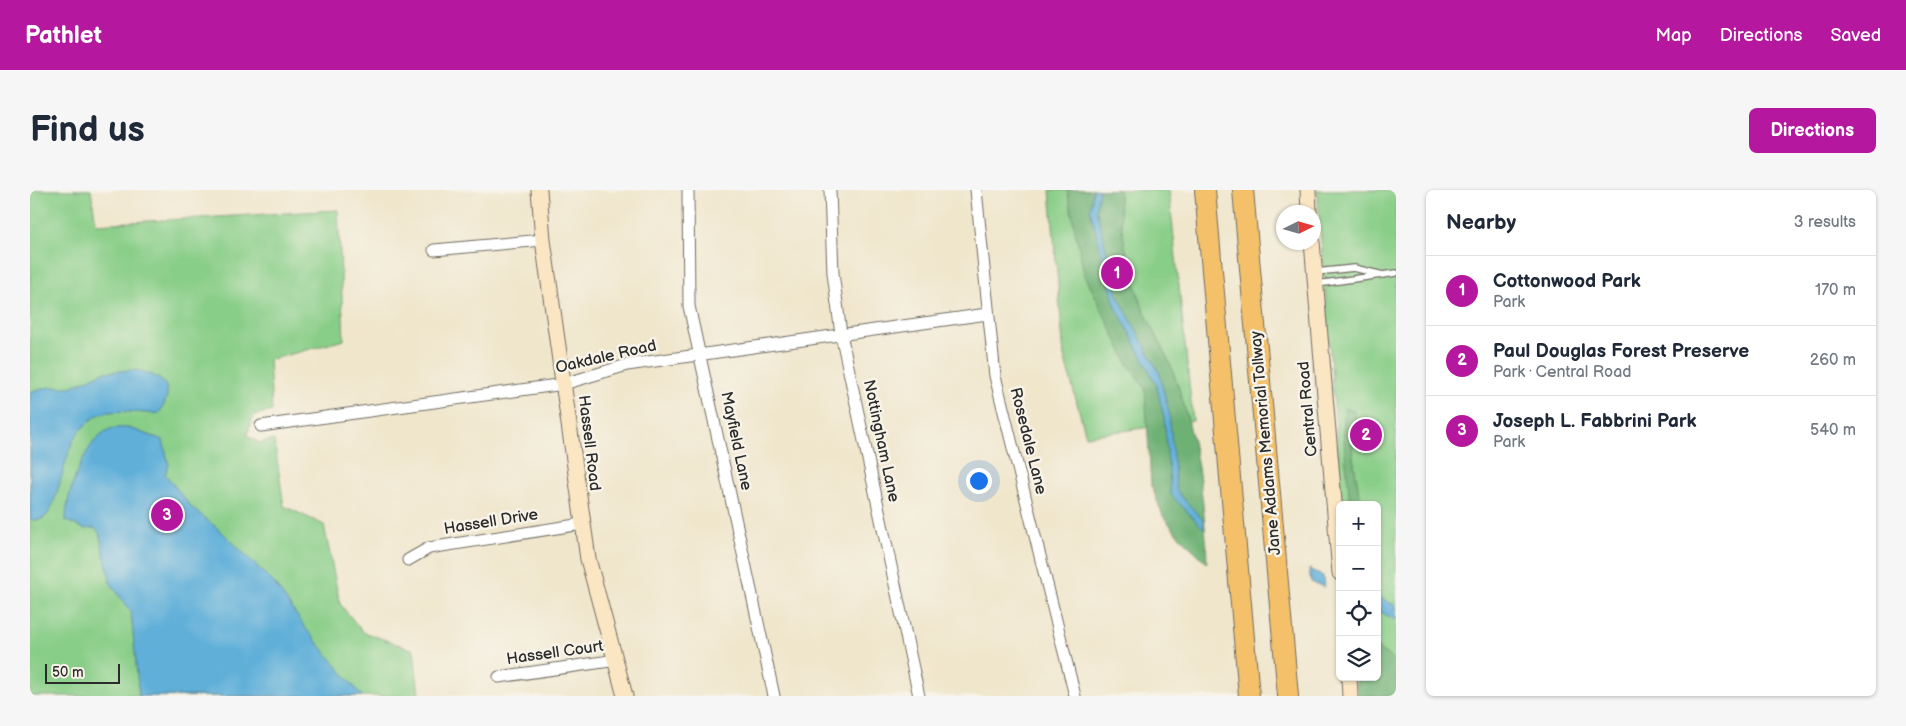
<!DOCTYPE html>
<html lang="en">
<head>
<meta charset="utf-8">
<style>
  body { margin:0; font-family:"Balsamiq Sans",sans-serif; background:#f6f6f7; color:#1f2937 }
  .controls { position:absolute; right:15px; bottom:15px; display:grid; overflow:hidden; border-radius:8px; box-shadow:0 1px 4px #0004 }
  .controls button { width:45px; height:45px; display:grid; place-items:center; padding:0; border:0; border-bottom:1px solid #e0e1e3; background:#fff; color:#1f2937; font:25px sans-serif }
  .compass { position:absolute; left:1246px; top:15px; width:45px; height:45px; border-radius:50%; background:#fff; box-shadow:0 1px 4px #0004; rotate:85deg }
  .scale { position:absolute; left:15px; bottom:12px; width:75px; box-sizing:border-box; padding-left:5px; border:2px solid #2b2b2b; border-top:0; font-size:14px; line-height:18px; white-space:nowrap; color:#2b2b2b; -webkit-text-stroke:4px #f7f3e8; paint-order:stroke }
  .you { position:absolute; left:948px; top:290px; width:18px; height:18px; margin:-12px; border:4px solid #fff; border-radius:50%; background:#1a73e8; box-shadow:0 0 0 8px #1a73e833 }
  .badge { display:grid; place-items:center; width:32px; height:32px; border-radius:50%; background:#b5179e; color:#fff; font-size:16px; font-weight:700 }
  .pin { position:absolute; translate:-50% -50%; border:2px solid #fff; box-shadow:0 1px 5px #0006 }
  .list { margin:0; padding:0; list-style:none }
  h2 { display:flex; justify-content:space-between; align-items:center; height:65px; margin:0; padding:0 20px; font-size:21px }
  h2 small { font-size:16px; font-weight:400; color:#747a83 }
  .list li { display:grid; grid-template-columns:32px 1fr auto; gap:15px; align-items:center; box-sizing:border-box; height:70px; padding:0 20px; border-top:1px solid #e0e1e3 }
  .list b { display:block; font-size:19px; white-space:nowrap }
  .list p { margin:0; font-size:16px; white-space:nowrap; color:#747a83 }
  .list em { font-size:16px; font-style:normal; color:#747a83 }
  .icon { flex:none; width:28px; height:28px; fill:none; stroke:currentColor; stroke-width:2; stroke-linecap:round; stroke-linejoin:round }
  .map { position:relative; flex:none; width:1366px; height:506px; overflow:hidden; border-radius:8px }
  header { display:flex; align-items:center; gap:30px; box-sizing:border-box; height:70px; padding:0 25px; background:#b5179e; color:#fff }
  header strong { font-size:24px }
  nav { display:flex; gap:28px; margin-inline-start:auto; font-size:18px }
  .intro { display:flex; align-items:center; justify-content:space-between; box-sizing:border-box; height:120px; padding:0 30px }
  h1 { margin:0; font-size:35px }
  .button { padding:12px 22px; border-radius:8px; background:#b5179e; color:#fff; font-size:18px; font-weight:700 }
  main { display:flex; gap:30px; padding:0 30px }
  aside { flex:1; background:#fff; border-radius:8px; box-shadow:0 1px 4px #0004 }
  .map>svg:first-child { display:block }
</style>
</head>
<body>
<header>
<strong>Pathlet</strong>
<nav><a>Map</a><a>Directions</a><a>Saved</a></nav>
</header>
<div class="intro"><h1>Find us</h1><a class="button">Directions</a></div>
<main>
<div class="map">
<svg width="1366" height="506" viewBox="0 0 1366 506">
  <rect width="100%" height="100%" fill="#f7f3e8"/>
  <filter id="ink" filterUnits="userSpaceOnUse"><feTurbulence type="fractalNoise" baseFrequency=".02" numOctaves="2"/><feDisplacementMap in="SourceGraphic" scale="10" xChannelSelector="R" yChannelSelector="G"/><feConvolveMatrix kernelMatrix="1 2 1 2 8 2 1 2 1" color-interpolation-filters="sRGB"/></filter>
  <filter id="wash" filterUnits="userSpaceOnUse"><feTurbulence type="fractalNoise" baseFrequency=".0096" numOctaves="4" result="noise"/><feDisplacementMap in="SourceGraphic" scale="20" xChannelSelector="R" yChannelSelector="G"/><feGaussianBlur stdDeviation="1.12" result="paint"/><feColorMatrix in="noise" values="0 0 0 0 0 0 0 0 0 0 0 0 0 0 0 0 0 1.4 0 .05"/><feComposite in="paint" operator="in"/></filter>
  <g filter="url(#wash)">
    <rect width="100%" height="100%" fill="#f0e6cc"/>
    <path fill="#89ce88" stroke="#5a7c5a" d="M0 0H61L66 34 308 20 314 150 239 170 242 221 224 225 217 245 229 253 244 250 254 316 294 335 310 414 333 442 384 460 389 506H0Z
      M1020 0H1139L1163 231 1056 246 1034 166Z
      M1287 0H1366V506H1328L1326 487H1347V315H1312Z"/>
    <path fill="#6eb174" stroke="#4c6e50" d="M1037 0H1089C1089 38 1099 79 1112 115 1120 136 1133 155 1141 176 1165 240 1175 306 1177 373L1147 344 1133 326 1121 294 1115 198 1097 172 1054 83Z
      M1315 218 1323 221 1327 229 1322 261 1331 315 1320 314 1313 240Z
      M1347 458 1366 471V506H1328L1326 487H1347Z"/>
    <path fill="#5eafd9" stroke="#446d82" d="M1063 0H1069L1066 19 1088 106 1130 184 1132 195 1139 222 1146 298 1150 305 1173 330 1174 339 1141 305 1134 228 1126 194 1085 115 1060 20Z
      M105 180C131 185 148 196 129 223 113 225 79 216 65 227 58 232 48 242 44 249 35 266 26 319 15 327 10 331 5 330 0 329V202L20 197H41L74 182Z
      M99 238 133 250 139 275 135 284 161 317 193 343 244 393 277 440 332 506H109L101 422 81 394 69 342 64 338 55 339 36 331C35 307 55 248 80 239 85 237 93 238 99 238Z
      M1279 379 1293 386 1294 397 1281 392Z
      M1347 406 1366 416V430L1347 420Z"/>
  </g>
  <g filter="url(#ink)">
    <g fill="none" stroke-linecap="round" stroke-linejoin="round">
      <g stroke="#706c63" stroke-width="8">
        <path id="lane" d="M1286 82 1324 78 1353 85
          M1287 94 1366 83"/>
      </g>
      <g stroke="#706c63" stroke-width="13">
        <path id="street" d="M658 0 659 116 744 506
          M800 0 803 83 811 144 889 506
          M946 0 965 186 1045 506
          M404 60 513 50
          M231 236 534 194 597 175 957 124
          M378 370 399 358 552 334
          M469 487 587 470"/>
      </g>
      <g stroke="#706c63" stroke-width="17">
        <path id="secondary" d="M509 0 513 50 558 369 595 506
          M1278 0 1279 22
          M1282 52 1310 383
          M1319 487 1320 506"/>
      </g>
      <g stroke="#706c63" stroke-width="22">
        <path id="highway" d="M1175 0 1219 506
          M1213 0 1258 506"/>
      </g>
      <use href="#lane" stroke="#fff" stroke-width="5.5"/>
      <use href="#street" stroke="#fff" stroke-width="11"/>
      <use href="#secondary" stroke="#fbe6c3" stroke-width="15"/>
      <use href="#highway" stroke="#f4c16a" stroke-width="20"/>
    </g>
  </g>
  <g text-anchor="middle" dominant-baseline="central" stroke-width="5" stroke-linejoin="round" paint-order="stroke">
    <g font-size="16" fill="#2b2b2b" stroke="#f7f3e8">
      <text transform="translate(576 167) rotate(-13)">Oakdale Road</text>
      <text transform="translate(1278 219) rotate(-95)">Central Road</text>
      <text transform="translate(706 251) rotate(78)">Mayfield Lane</text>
      <text transform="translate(851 251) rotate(78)">Nottingham Lane</text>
      <text transform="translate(998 251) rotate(76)">Rosedale Lane</text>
      <text transform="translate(559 253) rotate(83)">Hassell Road</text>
      <text transform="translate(1236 253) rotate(-95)">Jane Addams Memorial Tollway</text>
      <text transform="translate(461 332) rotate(-9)">Hassell Drive</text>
      <text transform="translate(525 463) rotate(-8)">Hassell Court</text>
    </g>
  </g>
</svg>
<div class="controls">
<button>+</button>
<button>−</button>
<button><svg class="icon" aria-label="locate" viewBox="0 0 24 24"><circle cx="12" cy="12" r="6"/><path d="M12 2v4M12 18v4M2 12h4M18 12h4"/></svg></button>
<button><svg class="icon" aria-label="layers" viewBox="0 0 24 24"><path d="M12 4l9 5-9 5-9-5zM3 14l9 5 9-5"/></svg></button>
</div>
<svg class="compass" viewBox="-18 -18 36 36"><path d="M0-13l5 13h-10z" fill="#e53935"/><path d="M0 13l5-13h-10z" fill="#747a83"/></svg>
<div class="scale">50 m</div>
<div class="you"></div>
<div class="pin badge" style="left:1087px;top:83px">1</div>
<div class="pin badge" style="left:1336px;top:245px">2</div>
<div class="pin badge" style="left:137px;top:325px">3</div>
</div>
<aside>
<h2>Nearby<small>3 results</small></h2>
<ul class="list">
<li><span class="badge">1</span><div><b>Cottonwood Park</b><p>Park</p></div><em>170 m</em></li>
<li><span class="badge">2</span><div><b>Paul Douglas Forest Preserve</b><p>Park · Central Road</p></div><em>260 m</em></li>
<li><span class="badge">3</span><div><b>Joseph L. Fabbrini Park</b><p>Park</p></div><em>540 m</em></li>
</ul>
</aside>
</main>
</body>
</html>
